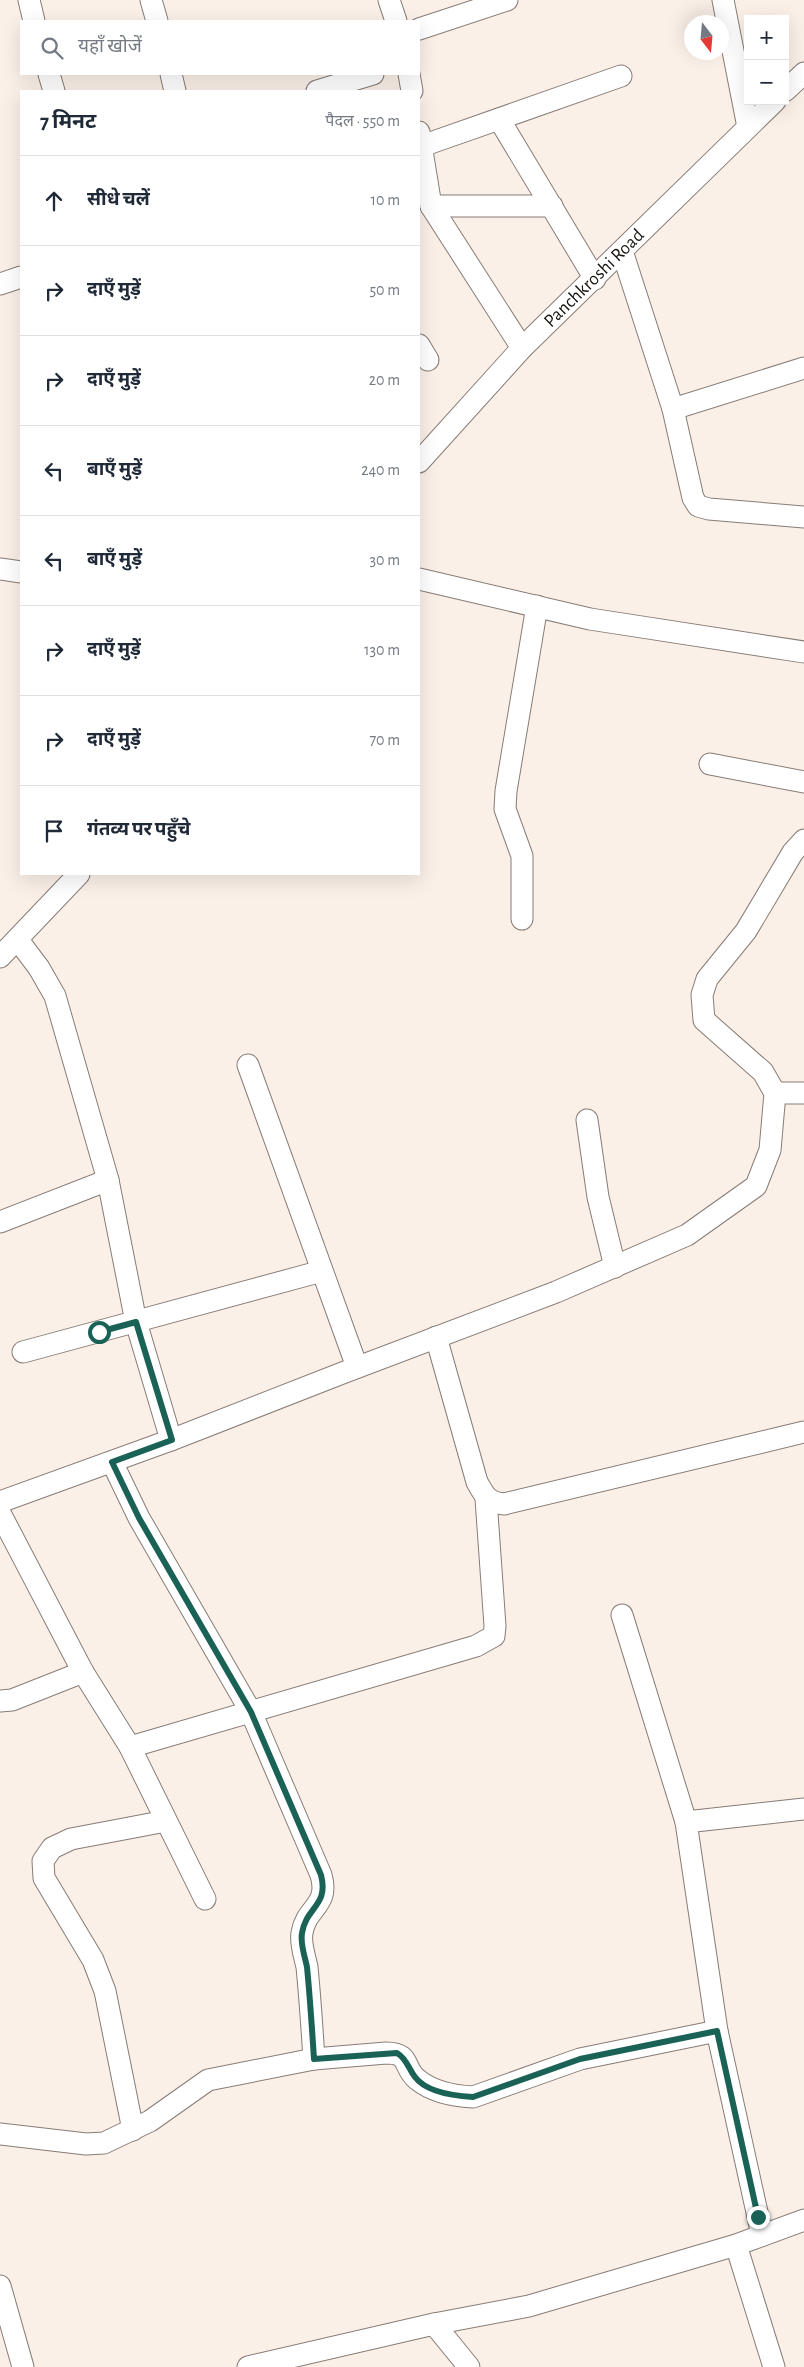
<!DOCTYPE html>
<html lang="hi">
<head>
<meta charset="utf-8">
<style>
  body { margin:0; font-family:"Alegreya Sans","Noto Sans Devanagari",sans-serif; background:#f2f2f3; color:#1f2937 }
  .controls { position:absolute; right:15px; top:15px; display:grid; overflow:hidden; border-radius:0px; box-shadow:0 5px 20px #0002 }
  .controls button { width:45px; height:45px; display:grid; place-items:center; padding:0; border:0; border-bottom:1px solid #e0e1e3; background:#fff; color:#1f2937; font:25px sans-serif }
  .compass { position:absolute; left:684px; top:15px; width:45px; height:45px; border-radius:50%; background:#fff; box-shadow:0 5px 20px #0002; rotate:164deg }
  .stop { position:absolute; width:15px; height:15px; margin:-11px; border:4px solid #1b6256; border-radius:50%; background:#fff }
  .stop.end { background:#1b6256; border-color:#fff; box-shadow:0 1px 5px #0008 }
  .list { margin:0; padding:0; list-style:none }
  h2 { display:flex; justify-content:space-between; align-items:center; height:65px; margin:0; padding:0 20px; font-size:21px }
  h2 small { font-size:16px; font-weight:400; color:#747a83 }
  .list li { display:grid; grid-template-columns:32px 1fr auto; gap:15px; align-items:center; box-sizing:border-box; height:90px; padding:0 20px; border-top:1px solid #e0e1e3 }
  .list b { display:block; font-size:19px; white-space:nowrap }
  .list em { font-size:16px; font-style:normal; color:#747a83 }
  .icon { flex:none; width:28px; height:28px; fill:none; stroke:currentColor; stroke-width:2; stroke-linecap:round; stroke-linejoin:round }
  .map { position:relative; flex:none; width:804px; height:2367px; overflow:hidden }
  .search { position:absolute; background:#fff; box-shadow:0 5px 20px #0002; left:20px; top:20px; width:400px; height:55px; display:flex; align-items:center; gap:12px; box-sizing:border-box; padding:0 18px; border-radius:0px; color:#747a83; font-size:19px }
  .panel { position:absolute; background:#fff; box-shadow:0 5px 20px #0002; left:20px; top:90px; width:400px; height:785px; border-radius:0px }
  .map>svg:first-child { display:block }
</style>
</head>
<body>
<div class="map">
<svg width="804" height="2367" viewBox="0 0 804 2367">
  <rect width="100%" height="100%" fill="#fbf0e8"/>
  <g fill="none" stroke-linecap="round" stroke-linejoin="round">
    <g stroke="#877c76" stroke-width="23">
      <g id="minor">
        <path d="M29 0 34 21"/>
        <path d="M151 0 157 21"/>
        <path d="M389 0 396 21"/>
        <path d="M723 0 748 127"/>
        <path d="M419 29 507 0"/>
        <path d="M49 74 54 91"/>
        <path d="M171 74 175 91"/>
        <path d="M409 74 412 91"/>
        <path d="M317 91 373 74"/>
        <path d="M785 91 804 73"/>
        <path d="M499 119 595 279"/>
        <path d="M419 132 431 206 522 348"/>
        <path d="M419 147 621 76"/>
        <path d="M431 206H552"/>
        <path d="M622 251 673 409 804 368"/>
        <path d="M0 284 21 277"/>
        <path d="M419 345 428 360"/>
        <path d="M673 409 693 498 698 506 709 509 804 517"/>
        <path id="s1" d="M419 462 522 348 775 101"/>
        <path d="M0 569 21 572"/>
        <path d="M419 579 590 619 804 652"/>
        <path d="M710 764 804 782"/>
        <path d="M522 919V856L505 809 506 791 537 606"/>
        <path d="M18 940 39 968 55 996 108 1180 136 1322 171 1440 345 1372 556 1292 687 1235 756 1186 770 1150 775 1093 763 1072 704 1020 702 995 707 979 746 931 793 852 804 840"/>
        <path d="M0 957 79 874"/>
        <path d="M248 1065 357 1367"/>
        <path d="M775 1093H804"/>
        <path d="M587 1120 598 1197 615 1267"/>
        <path d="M0 1222 108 1180"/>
        <path d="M436 1337 477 1482C484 1495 488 1503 504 1504L804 1432"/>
        <path d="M23 1352 322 1271"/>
        <path d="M112 1462 139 1518 251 1712 321 1875C330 1906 306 1907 302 1933 300 1944 305 1957 307 1967 310 1997 312 2028 314 2059"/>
        <path d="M0 1502 171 1440"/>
        <path d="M0 1513 83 1672 130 1747 205 1899"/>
        <path d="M622 1615 686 1822"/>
        <path d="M0 1701 12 1700 83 1672"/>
        <path d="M130 1747 476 1646 494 1636 495 1626 486 1499"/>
        <path d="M133 2130 105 1991 93 1960 44 1878 43 1861 52 1848 71 1839 166 1821"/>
        <path d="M0 2134 86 2144 104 2143 150 2121 208 2080 314 2059 386 2053C412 2053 402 2068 418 2080 433 2092 454 2096 473 2097L580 2059 717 2031"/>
        <path d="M762 2235 717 2031 686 1822 804 1809"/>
        <path d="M736 2245 774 2367"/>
        <path d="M0 2286 23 2367"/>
        <path d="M434 2324 469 2367"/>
        <path d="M248 2367 434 2324 529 2306 736 2245 804 2220"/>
      </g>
    </g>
    <use href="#minor" stroke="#fff" stroke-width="21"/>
  </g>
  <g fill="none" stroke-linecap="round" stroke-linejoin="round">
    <path stroke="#1b6256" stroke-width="6" d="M99 1332 136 1322 172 1440 112 1462 139 1518 251 1712 321 1875C329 1906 306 1907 302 1933 300 1944 305 1957 307 1967 310 1998 312 2028 314 2059L397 2053C407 2059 408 2068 415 2077 427 2093 455 2096 473 2097L580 2059 717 2031 758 2217"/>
  </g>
  <g text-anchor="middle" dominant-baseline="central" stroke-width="4" stroke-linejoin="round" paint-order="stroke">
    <g font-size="19" fill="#171411" stroke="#fff">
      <text stroke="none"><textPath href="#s1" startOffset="254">Panchkroshi Road</textPath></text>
    </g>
  </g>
</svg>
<div class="controls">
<button>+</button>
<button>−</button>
</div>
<svg class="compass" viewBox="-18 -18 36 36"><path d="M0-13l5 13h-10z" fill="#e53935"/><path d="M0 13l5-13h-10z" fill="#747a83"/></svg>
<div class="stop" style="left:99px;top:1332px"></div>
<div class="stop end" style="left:758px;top:2217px"></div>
<div class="search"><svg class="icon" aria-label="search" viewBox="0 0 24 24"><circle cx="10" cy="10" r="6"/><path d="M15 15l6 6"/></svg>यहाँ खोजें</div>
<section class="panel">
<h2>7 मिनट<small>पैदल · 550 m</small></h2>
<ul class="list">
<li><svg class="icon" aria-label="ahead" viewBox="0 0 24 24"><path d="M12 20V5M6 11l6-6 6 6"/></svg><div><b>सीधे चलें</b></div><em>10 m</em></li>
<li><svg class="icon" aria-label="right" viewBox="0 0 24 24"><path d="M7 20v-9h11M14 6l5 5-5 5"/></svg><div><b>दाएँ मुड़ें</b></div><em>50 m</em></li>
<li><svg class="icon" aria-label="right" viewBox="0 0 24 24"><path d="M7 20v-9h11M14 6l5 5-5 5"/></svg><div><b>दाएँ मुड़ें</b></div><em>20 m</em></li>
<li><svg class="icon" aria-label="left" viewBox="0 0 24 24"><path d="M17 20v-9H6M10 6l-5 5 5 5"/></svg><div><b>बाएँ मुड़ें</b></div><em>240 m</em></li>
<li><svg class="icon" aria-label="left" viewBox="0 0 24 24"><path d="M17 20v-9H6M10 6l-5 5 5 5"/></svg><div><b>बाएँ मुड़ें</b></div><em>30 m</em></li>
<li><svg class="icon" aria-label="right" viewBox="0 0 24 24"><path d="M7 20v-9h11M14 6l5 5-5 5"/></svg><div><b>दाएँ मुड़ें</b></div><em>130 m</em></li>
<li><svg class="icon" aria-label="right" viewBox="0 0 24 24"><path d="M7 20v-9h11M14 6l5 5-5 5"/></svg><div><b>दाएँ मुड़ें</b></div><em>70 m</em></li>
<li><svg class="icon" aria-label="arrive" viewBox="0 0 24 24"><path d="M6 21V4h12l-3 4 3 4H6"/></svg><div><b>गंतव्य पर पहुँचे</b></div></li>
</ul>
</section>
</div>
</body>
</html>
